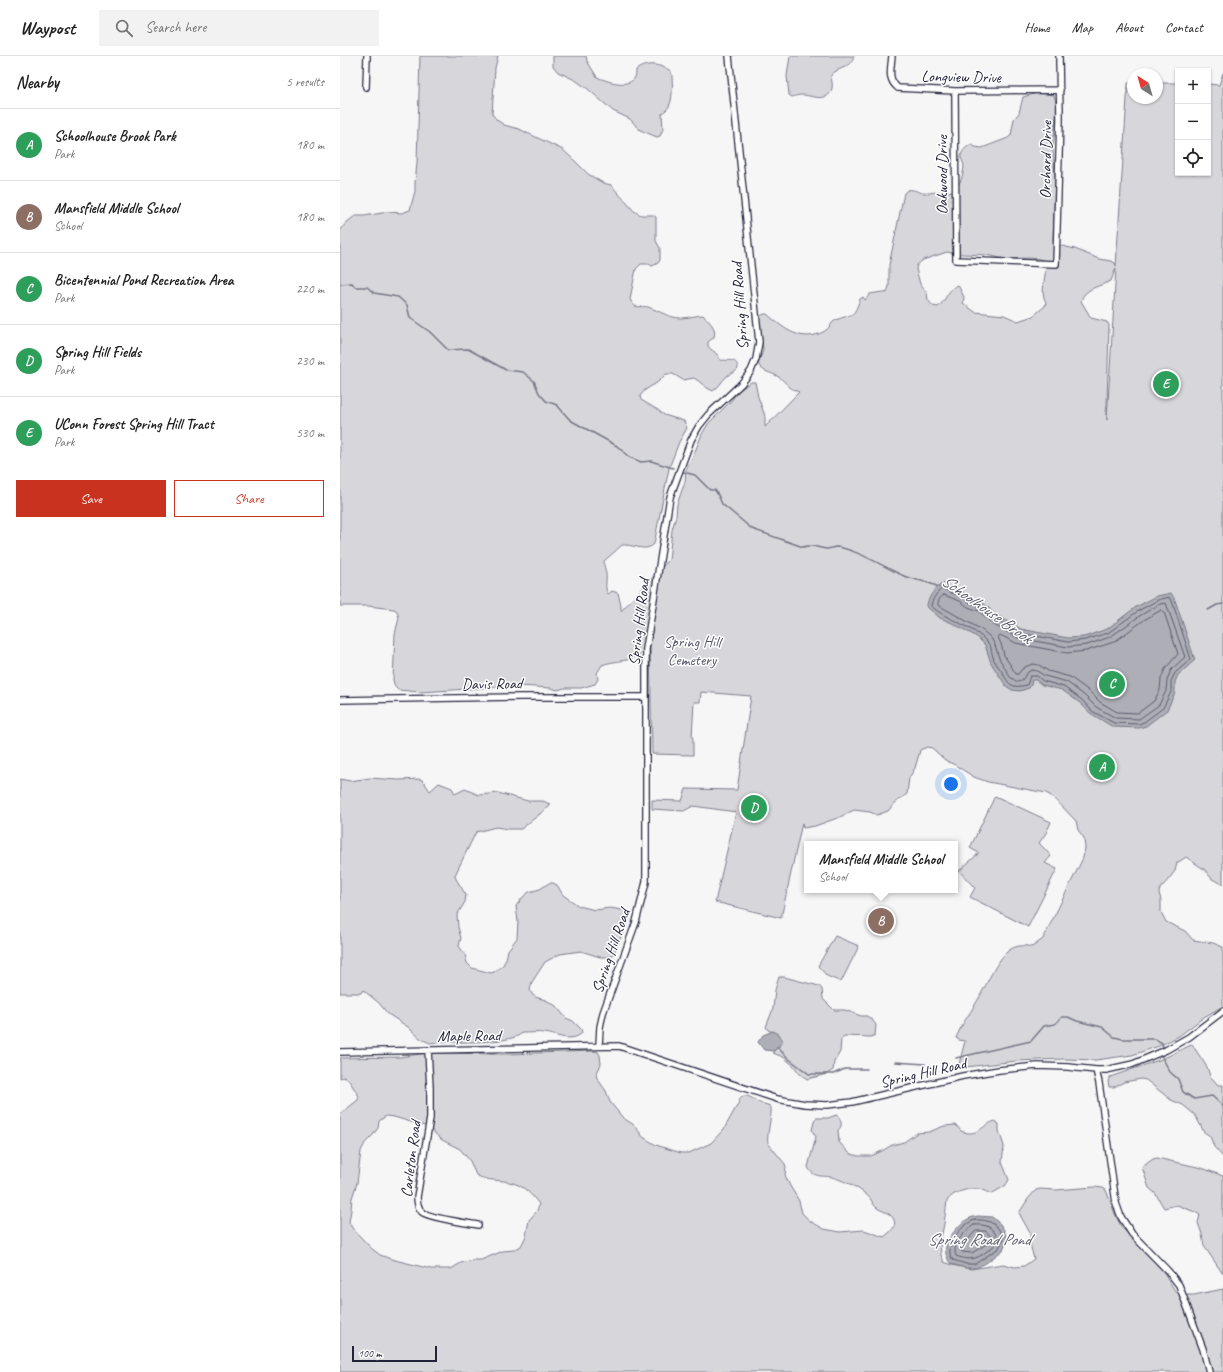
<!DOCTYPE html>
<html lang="en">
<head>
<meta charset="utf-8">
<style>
  body { margin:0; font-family:Caveat,sans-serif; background:#f2f2f2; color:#222 }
  .controls { position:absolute; right:12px; top:12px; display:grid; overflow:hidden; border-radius:0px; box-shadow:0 1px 3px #0004 }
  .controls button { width:36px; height:36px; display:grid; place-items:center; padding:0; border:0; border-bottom:1px solid #e0e0e0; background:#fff; color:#222; font:20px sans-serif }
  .compass { position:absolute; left:787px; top:12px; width:36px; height:36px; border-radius:50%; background:#fff; box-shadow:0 1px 3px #0004; rotate:323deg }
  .scale { position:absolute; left:12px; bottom:10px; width:85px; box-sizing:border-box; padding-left:4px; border:2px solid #22223b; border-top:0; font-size:11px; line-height:14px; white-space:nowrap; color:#22223b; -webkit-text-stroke:3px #fff; paint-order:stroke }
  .you { position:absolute; left:611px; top:728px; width:14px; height:14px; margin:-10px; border:3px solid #fff; border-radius:50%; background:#1a73e8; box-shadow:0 0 0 6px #1a73e833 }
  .badge { display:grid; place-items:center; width:26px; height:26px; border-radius:50%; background:#c8321e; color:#fff; font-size:13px; font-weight:700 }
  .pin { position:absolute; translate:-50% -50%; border:2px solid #fff; box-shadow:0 1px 4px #0006 }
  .popup { position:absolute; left:464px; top:785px; width:154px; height:52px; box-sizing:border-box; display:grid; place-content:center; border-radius:0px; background:#fff; filter:drop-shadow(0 1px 3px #0005); font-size:13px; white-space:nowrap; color:#767676 }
  .popup b { font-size:15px; color:#222 }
  .popup::after { content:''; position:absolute; left:50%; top:100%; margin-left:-8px; border:8px solid transparent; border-top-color:#fff }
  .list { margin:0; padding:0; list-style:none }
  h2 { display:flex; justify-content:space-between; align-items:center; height:52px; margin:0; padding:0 16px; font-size:17px }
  h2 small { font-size:13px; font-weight:400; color:#767676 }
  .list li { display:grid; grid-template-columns:26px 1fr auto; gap:12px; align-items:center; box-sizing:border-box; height:72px; padding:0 16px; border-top:1px solid #e0e0e0 }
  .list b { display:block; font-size:15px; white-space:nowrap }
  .list p { margin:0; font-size:13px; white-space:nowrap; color:#767676 }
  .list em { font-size:13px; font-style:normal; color:#767676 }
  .actions { display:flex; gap:8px; padding:12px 16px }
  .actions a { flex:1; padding:9px 0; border:1px solid #c8321e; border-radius:0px; text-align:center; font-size:14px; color:#c8321e }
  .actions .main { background:#c8321e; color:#fff }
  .icon { flex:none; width:22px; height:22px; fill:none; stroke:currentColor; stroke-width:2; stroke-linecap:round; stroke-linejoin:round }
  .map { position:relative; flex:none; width:883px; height:1316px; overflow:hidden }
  header { display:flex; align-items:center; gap:24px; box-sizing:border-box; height:56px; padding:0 20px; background:#fff; border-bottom:1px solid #e0e0e0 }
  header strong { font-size:19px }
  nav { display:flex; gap:22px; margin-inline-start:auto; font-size:14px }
  .search { width:280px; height:36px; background:#f2f2f2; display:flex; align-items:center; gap:10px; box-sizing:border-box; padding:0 14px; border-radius:0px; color:#767676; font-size:15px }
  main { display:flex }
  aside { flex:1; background:#fff }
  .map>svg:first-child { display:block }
</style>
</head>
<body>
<header>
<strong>Waypost</strong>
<div class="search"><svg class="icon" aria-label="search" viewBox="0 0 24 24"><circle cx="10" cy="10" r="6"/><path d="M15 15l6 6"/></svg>Search here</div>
<nav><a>Home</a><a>Map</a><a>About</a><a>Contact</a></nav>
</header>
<main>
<aside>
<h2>Nearby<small>5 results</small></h2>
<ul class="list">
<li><span class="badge" style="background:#2e9e5b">A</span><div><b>Schoolhouse Brook Park</b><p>Park</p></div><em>180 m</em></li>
<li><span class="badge" style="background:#8d6e63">B</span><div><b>Mansfield Middle School</b><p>School</p></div><em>180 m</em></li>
<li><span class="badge" style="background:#2e9e5b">C</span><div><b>Bicentennial Pond Recreation Area</b><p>Park</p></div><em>220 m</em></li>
<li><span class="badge" style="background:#2e9e5b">D</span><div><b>Spring Hill Fields</b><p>Park</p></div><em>230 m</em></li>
<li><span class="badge" style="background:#2e9e5b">E</span><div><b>UConn Forest Spring Hill Tract</b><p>Park</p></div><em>530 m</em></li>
</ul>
<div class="actions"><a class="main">Save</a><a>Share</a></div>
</aside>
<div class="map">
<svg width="883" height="1316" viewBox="0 0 883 1316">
  <rect width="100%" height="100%" fill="#f6f6f7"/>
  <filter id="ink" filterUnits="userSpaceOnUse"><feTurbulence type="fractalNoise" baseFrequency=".025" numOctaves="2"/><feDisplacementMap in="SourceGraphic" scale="8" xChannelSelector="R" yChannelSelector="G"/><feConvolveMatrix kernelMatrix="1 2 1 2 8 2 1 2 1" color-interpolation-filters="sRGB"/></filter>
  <g filter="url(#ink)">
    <path fill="#d7d7db" stroke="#7c7c8b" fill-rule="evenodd" d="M80 0H158L155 12 152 58 157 64 164 69 179 73 223 94 235 105 248 118 263 127 271 129 294 155 301 159H313L316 161V185L320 192V204L318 207 312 210 309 208H301L296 213 290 243C295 255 300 249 308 251 320 255 329 262 341 262 349 262 356 259 363 259 369 266 377 271 374 281L368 286V290C372 296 376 294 380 304 388 305 398 302 398 313 395 317 390 317 387 320 381 326 379 331 373 335 365 332 361 326 354 322L343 324 333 318H326L318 326 305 334 300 340 301 344 318 354 324 359 344 365 347 372 339 386 329 412 314 488C307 495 300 491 292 490 289 489 285 489 282 489L264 505C263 510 266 513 266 518 267 526 264 531 268 538L272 535 278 537 281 550V555L329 504 332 474 336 460 337 448 345 426 346 414 352 403 362 378 368 368 391 345 398 335 411 326H415L418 341 425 360V371L459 336C447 332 446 325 437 320 432 317 424 316 420 311 416 306 423 299 423 293 423 285 411 257 427 258 444 273 462 288 485 275 490 272 491 266 496 264 513 257 513 263 520 243L523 241 525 244 530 238 542 236 547 237 549 230V209L564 137C570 130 576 136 584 137 588 138 592 136 596 136 603 135 609 138 614 133 621 129 623 118 624 111 624 107 622 105 621 102 620 96 627 90 632 88L635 91 642 92 668 82 671 79 674 63 679 57 683 41 698 37 714 39 717 50 713 92 715 119 713 186 722 190 735 193 759 203 771 205 775 207 776 210 788 27H793V42H817V27H838V117H868V28L879 29 883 17V828L872 823 865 814 846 801 837 807 835 815 828 824 820 833 819 837 821 844V856L826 866 845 875 853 884 873 887 883 891V950L864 961 839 980 819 990 792 999 756 1004 724 1003 676 1005 618 1012 625 985 619 984 616 982C621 969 629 959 636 947 645 933 657 901 671 893 678 889 685 889 692 891L703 883 743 802 745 792 744 782 738 774 736 765 713 741 706 737 648 726 634 721 615 709 605 704 592 692 587 691 580 694 579 698 575 712 569 722 567 738 555 747 548 755 537 759 530 756 514 754 500 761 475 770 463 772 462 767 441 862 375 846 396 756 353 750 344 755 312 753V744L342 745 346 733 397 734 411 640 361 636 360 646H354L352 681 353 682V699L312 698 310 585C305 588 305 594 301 598 292 606 274 604 262 609L257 617 258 623 255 628 241 632H224L218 634 211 632 180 630 177 631H158L81 636 58 634 55 631 53 624 55 578 59 562 57 555 54 553 28 550H0V175L6 167 15 160H24L48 156 62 157 70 154 75 135V127L77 107ZM607 196C621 199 634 198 647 199 653 200 659 202 665 203 675 203 697 200 705 205 705 210 706 214 705 219 704 227 701 239 706 246L705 250 693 260 678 265 664 259 635 256 623 247 624 241 618 229C608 232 606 245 598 251L593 250 588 244 587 237 580 228 576 213 577 209 583 204ZM776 212 767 364 766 356 767 348 769 269 767 266 751 262 741 245C744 232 761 230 771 225Z
      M213 0H246L247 5 257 21C266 25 286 32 294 23 296 20 296 17 296 14 307 6 319 8 331 15 333 22 333 41 330 48 329 52 325 55 322 58L323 73 320 80 317 81 300 74 290 63 273 55 248 33 235 24 218 16 213 10Z
      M450 0H514C511 14 501 9 491 19 491 23 493 28 492 32 489 48 471 39 462 39 458 39 455 40 452 41L449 39 447 20Z
      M30 722 58 724 81 723 84 726 90 735 99 727 112 732 115 738 125 733 139 739 158 737 188 745H203L210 748V750L181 773H168L156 771 136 776 115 819 116 823 126 839 125 846 117 859 118 871 121 882 119 890 125 899 127 907 132 912 151 917 154 916 163 909 166 903 168 894 177 882 178 866 176 850 183 841 189 836 200 833 209 827H213L217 829 223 839 239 850 255 854 270 852 289 855V863L273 899 269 901H260L241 895 220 898 205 906 192 926 190 934 192 938 195 941 206 944 216 950 226 962 233 965 241 973 242 977C231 987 217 979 205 977 198 976 189 977 182 977 172 988 115 986 99 986L90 987 81 983 68 971 48 958 39 947 23 934 21 937H0V723L10 725Z
      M655 740 711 766 706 777 699 787 711 800 705 807 717 813 688 871 630 841 635 832 619 815 639 797 630 792Z
      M495 880 519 890 501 926 487 920 478 910Z
      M439 921H444L479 930 482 933 483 943 494 954H505L521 960H527L533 965 536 969 535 979 531 981 504 980 501 983 500 996 494 1006 493 1014 487 1018 467 1023 460 1018 453 1009 443 1001 433 997V995L439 991 440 985 436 977 428 974 426 971 433 953 435 934Z
      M851 989 853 990 867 1011 870 1020 878 1029H883V1101L874 1091 870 1080 864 1076 855 1059 843 1049 831 1044 806 1024 801 1023 784 1026 774 1031H769L768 1025 770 1021 822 1003Z
      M254 995 258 996 260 999 261 1008 256 1019 257 1022 266 1035 270 1046 283 1062 294 1069 303 1081 316 1089 341 1097H349L371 1087 384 1073 398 1048 401 1041C408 1038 411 1042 418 1046 421 1048 426 1048 430 1050 434 1053 426 1079 428 1087L445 1108 446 1111 445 1119 450 1130 459 1145 462 1157 470 1165 484 1173 500 1176 524 1174 544 1181 550 1176 555 1170C555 1157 545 1157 537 1152 533 1149 532 1145 530 1142 521 1133 507 1126 495 1122 485 1118 474 1124 468 1111L476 1081 472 1074 474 1066 476 1062H488L496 1059 499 1061C501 1066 503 1070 498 1074L499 1086 509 1097 518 1100H531L542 1095 552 1089 564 1086 577 1077 589 1076 604 1070 616 1069 621 1075C637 1082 642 1069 655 1065L659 1068V1075L664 1090 662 1106 669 1124 665 1130 651 1138C647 1136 643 1134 639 1133 628 1132 612 1136 607 1145L604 1168 600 1187 601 1199 604 1206 612 1209 631 1213 663 1208 675 1211 684 1210 694 1203 690 1188V1177L679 1157 688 1143 696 1134 700 1133 716 1134 754 1131 763 1132 766 1134 775 1158 782 1172 810 1199 825 1218 835 1235 842 1239H854L883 1233V1316H0V1058L18 1044 19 1040 8 1023 3 1021 0 1022V1002L60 1001 87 997 168 998ZM46 1060 54 1061 88 1071 102 1084 120 1093 130 1105 136 1119C147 1126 161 1123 173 1127 184 1130 192 1139 199 1148L197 1155 189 1164 186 1180 181 1190 174 1194 163 1195 141 1204H132L121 1207 111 1213H91L51 1203 40 1199 31 1192 12 1172 9 1166 11 1154 12 1142 17 1127 21 1095 25 1087 33 1079 38 1072 39 1065Z
      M817 1102 862 1112 883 1120V1218L864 1190 862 1178 858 1167 860 1159 855 1156 837 1149 824 1152 815 1137 809 1132 802 1111 813 1103Z"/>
    <path fill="#aeaeb7" stroke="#767685" d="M604 527 611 533 624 537 632 543 643 547 648 551 653 557 681 573 728 582 744 581 767 573 796 551 817 540 831 537 835 544 855 604 838 619 835 626V637L827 654 806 670 799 672 773 671 750 657 740 647 722 634 702 629 696 624H692L691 629 689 632 680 635 672 634 666 630 651 607 645 589 637 581 612 567 600 562 587 551C586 544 595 533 600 528Z
      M433 975 439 978 443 985 434 995 424 994 418 986 423 979Z
      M638 1160 652 1161 660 1168 664 1174 667 1183 663 1194 646 1207 636 1212H626L611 1208C605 1201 604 1192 608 1184 615 1174 624 1161 638 1160Z"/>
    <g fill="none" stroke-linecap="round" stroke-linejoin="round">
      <path stroke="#5a5a6d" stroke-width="1" d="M603 532 609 536 622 541 630 547 641 551 646 554 651 561 680 577 728 586 745 584 768 577 798 555 818 544 829 541 832 545 851 603 835 617 831 625V636L823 652 804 666 799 668 774 667 752 655 742 644 724 631 703 625 697 620H690L687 629C670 633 669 628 661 614 658 610 654 606 653 601 651 596 652 591 648 587 633 569 608 565 591 550 591 545 598 534 603 532Z
        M604 539 620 545 628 551 639 555 652 568 678 582 728 591 747 589 770 581 801 559 820 548 826 547 845 601 831 614 827 624 826 635 819 649 799 663 776 662 756 651 745 640 727 626 705 620 697 615 692 614 688 616 682 624 678 626 676 625 670 621 659 602 655 589 651 582 642 574 598 549C597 546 601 540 604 539Z
        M822 554 824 556 838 598 825 613 821 623 820 634 814 645 798 657 777 656 760 646 749 635 730 621 708 615 699 609 693 608 687 610 682 613 678 618H676L664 599 661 588 658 581 660 579 676 587 690 590 727 597 746 595 774 586 804 564Z
        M635 1164C649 1163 659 1168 663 1183L659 1192 635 1208H626L613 1204C602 1192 622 1167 635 1164Z
        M634 1169C645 1168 653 1170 657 1182L656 1188C641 1200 635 1207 616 1200 611 1189 625 1174 634 1169Z
        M636 1175H646L651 1181V1185L632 1197 622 1196 621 1192Z"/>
      <path stroke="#767685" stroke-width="1.5" d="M0 228 12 227 15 231H27L34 237 58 241 67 249 70 262 90 276 108 294 128 293 166 314 183 316 194 325 199 337 206 345 217 349 230 364 277 390 289 401 301 406 311 405 333 412
        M343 416 355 419 370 434H375L378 439 382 448 412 473 463 491C472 488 478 492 487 493 490 493 493 491 496 491 514 492 546 512 564 520 575 524 588 526 599 531
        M868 554 877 549 883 548
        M437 991 449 1003 469 1018H493L505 1013H527
        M822 1001 830 1016 838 1023 843 1036 854 1043 872 1040 883 1050
        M616 1002 691 985 704 970 715 968 722 961H728L737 965 762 971 774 981 783 983H815L822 987 823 991
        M555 1006 585 1008"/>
      <g stroke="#22223b" stroke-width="8">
        <path id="minor" d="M552 0C551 13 547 23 558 32L615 35 720 34
          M26 31 27 0
          M615 35 616 204 716 208 720 62 719 0
          M0 644 181 641H305
          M259 990 260 971 263 957 296 866 306 826V593L330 441 351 384 359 370 368 359 401 328 411 315 416 303 419 286 389 0
          M88 994 90 1032V1062L77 1141C77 1147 78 1152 82 1156 89 1162 127 1167 138 1169
          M0 996 279 990 437 1043 465 1048 487 1049 512 1046 623 1020 659 1014 697 1010 728 1011 756 1014H766L793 1008 826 994 849 981 883 955
          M756 1014 759 1027 776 1147 781 1161 792 1178 828 1215 839 1229 863 1293 869 1316"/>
      </g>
      <use href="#minor" stroke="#fff" stroke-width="5.5"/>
    </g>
  </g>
  <g text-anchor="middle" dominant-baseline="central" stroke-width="3" stroke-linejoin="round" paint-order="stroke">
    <g font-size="16" fill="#22223b" stroke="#fff">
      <text transform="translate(621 21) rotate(1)">Longview Drive</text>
      <text transform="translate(706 104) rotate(-89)">Orchard Drive</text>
      <text transform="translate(602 119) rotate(-90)">Oakwood Drive</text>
      <text transform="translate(400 250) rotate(-94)">Spring Hill Road</text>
      <text transform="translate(299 566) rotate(-83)">Spring Hill Road</text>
      <text transform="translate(152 628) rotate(-1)">Davis Road</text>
      <text transform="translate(271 895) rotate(-71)">Spring Hill Road</text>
      <text transform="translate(129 980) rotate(-1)">Maple Road</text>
      <text transform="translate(583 1017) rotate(-13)">Spring Hill Road</text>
      <text transform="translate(71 1103) rotate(-83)">Carleton Road</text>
    </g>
    <g font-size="16" fill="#58586b" stroke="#fff">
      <text x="352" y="586">Spring Hill<tspan x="352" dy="18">Cemetery</tspan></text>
    </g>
    <g font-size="17" font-style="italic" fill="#5a5a6d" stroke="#fff">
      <text transform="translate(647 553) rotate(35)">Schoolhouse Brook</text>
      <text x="639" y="1183">Spring Road Pond</text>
    </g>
  </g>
</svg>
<div class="controls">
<button>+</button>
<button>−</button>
<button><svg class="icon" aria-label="locate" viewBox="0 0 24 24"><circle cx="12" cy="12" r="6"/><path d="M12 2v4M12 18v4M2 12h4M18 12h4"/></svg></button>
</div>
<svg class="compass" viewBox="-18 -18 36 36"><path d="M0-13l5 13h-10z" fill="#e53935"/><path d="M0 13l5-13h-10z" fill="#767676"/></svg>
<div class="scale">100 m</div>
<div class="you"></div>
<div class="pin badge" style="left:762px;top:711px;background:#2e9e5b">A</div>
<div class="pin badge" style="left:541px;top:865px;background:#8d6e63">B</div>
<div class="popup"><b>Mansfield Middle School</b>School</div>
<div class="pin badge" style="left:772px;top:628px;background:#2e9e5b">C</div>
<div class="pin badge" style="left:414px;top:752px;background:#2e9e5b">D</div>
<div class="pin badge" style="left:826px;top:328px;background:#2e9e5b">E</div>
</div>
</main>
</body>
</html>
